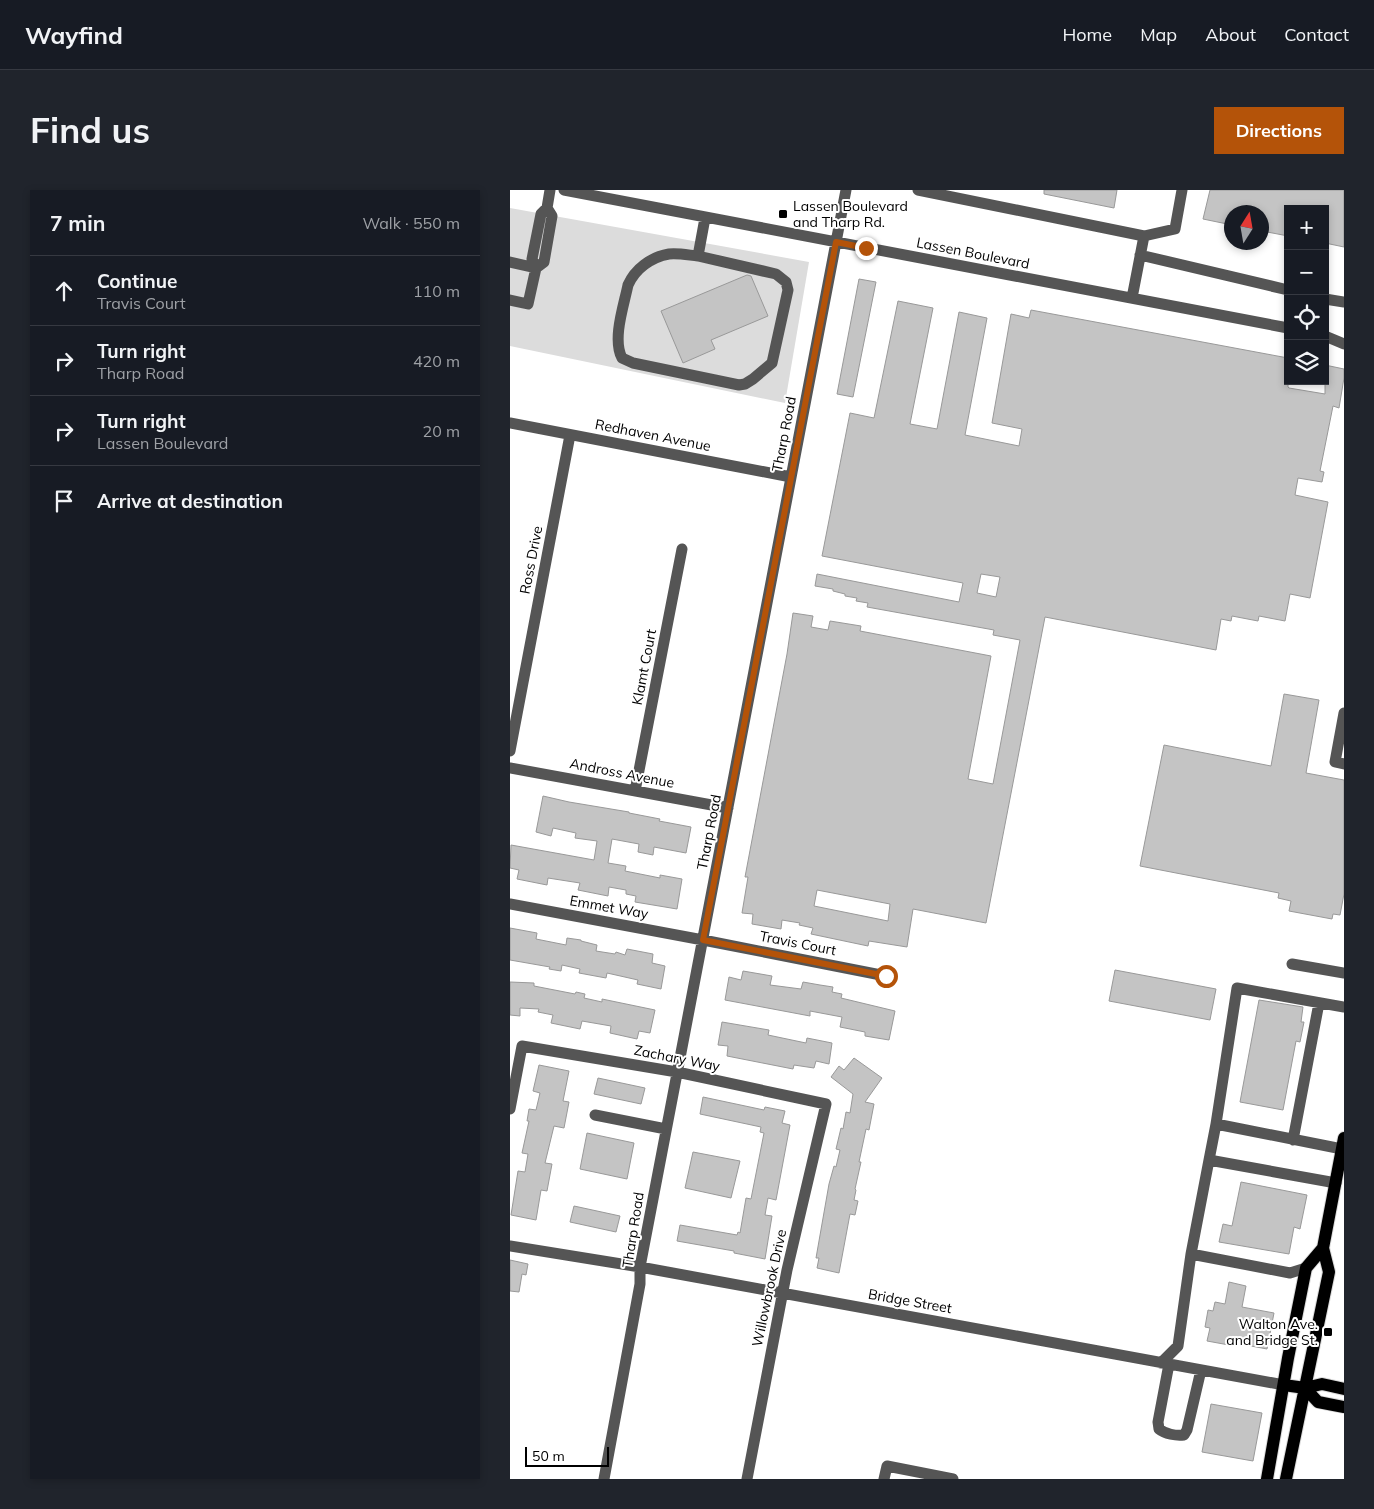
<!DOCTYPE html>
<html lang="en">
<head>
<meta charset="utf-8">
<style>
  body { margin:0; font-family:Mulish,sans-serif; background:#20242c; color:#f1f3f6 }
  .controls { position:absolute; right:15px; top:15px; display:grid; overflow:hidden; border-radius:0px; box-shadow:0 2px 8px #0003 }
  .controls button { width:45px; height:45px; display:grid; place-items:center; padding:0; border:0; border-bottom:1px solid #363941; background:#171b24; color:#f1f3f6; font:25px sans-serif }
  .compass { position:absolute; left:714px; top:15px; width:45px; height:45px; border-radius:50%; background:#171b24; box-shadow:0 2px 8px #0003; rotate:11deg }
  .scale { position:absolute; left:15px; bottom:12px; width:84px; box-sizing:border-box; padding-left:5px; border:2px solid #000; border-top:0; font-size:14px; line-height:18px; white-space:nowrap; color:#000; -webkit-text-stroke:4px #fff; paint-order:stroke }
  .stop { position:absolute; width:15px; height:15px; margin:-11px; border:4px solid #b45309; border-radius:50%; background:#fff }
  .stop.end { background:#b45309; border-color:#fff; box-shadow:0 1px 5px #0008 }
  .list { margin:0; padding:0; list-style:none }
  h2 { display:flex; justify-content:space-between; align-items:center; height:65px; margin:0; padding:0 20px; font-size:21px }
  h2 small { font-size:16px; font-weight:400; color:#9ea1a6 }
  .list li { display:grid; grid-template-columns:32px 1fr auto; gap:15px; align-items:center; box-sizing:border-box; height:70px; padding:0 20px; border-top:1px solid #363941 }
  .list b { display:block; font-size:19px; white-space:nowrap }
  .list p { margin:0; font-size:16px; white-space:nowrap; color:#9ea1a6 }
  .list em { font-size:16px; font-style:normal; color:#9ea1a6 }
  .icon { flex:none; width:28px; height:28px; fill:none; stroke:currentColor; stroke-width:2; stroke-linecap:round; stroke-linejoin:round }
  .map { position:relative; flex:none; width:834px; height:1289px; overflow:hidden; border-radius:0px }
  header { display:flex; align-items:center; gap:30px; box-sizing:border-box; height:70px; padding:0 25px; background:#171b24; border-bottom:1px solid #363941 }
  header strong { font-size:24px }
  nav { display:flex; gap:28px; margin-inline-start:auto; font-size:18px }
  .intro { display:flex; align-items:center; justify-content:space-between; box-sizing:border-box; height:120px; padding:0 30px }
  h1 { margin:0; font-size:35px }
  .button { padding:12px 22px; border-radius:0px; background:#b45309; color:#fff; font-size:18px; font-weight:700 }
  main { display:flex; gap:30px; padding:0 30px }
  aside { flex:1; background:#171b24; border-radius:0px; box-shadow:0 2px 8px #0003 }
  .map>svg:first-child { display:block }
</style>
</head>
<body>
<header>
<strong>Wayfind</strong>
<nav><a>Home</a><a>Map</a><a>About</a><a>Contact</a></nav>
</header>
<div class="intro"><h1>Find us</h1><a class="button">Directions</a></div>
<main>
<aside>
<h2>7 min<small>Walk · 550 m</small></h2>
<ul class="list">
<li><svg class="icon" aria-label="ahead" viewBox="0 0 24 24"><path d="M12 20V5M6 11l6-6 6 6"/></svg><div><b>Continue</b><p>Travis Court</p></div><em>110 m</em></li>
<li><svg class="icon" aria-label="right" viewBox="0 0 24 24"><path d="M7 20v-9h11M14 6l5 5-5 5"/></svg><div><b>Turn right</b><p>Tharp Road</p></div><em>420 m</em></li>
<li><svg class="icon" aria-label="right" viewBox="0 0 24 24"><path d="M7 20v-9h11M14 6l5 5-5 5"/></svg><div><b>Turn right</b><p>Lassen Boulevard</p></div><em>20 m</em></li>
<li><svg class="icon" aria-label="arrive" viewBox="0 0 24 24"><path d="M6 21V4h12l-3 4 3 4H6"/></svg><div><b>Arrive at destination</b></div></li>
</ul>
</aside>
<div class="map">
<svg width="834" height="1289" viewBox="0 0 834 1289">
  <rect width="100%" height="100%" fill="#fff"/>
  <path fill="#dcdcdc" d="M0 18 299 72 275 213 0 156Z"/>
  <path fill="#c4c4c4" stroke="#999" fill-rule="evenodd" d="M534 0H607L604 18 534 4Z
    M700 0H834V57L815 53V19H778V46L752 41V22H722V35L693 29Z
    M237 85 241 86 258 126 201 150 205 159 173 173 151 121Z
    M349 89 366 92 343 207 327 204Z
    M388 111 423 118 400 234 427 239 449 122 477 128 455 245 509 256 512 239 482 233 501 124 519 128 521 120 778 168V197L779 198 815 204V175L834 179V188L829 218 823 216 810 281 814 282 812 292 788 288 785 305 818 312 800 408 780 404 775 431 749 426 748 431 722 426 721 431 711 429 706 460 535 427 476 733 403 719 397 757 359 751 358 756 301 744 303 738 289 735 290 733 272 730 271 739 242 734 243 724 232 723 238 687H235L277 464 283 423 303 426 301 437 318 440 320 431 351 436 350 441 481 466 458 589 483 594 510 450 483 445 484 440 357 417 358 413 346 411 347 408 335 406V404L323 401V399L305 396 307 384 449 412 453 393 312 366 340 223 364 228ZM471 384 490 387 486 407 467 403ZM307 700 380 714 378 731 304 716Z
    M774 504 809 510 796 583 834 590V704L830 725 823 724 822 729 779 721 781 711 768 708 769 703 630 676 654 555 761 576Z
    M33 606 59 612 119 622V623L150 629 149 631 181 637 176 663 144 657 143 665 128 662 129 654 102 649 98 673 116 676 115 681 150 688V685L172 689 167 719 125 712 126 706 116 704V700L99 697 98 706 68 700 70 693 38 688 37 695 7 689 9 680 0 678 1 655 84 670 87 651 65 648 66 643 43 638 41 646 26 642Z
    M0 738 27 743 26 749 56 755 57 748 71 750V751L87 755 86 761 105 764 106 762 115 765 117 759 143 764 142 773 155 776 151 799 127 794 128 790 97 783 96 788 69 783 70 779 52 775 51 781 39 779 40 777 0 770Z
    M605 780 706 799 700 830 599 811Z
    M233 781 262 786 260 795 291 799 293 792 310 795 323 797 322 802 332 804 331 808 385 821 379 850 355 846V842L330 837 332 827 300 821V826L215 810 219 787 231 790Z
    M0 792 24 793V796L65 804 66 802 75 804 74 808 92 812V809L145 820 140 843 129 841 127 849 100 843 101 836 72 831 70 839 41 833 43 825 28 822 29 819 10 818V826L0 825Z
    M749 810 793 817 791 832H794L790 852 786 851 773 920 730 912Z
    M212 832 259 840 258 845 296 853 297 848 322 853 319 874 306 871 304 878 284 875 283 879 217 866 218 856 208 855Z
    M344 868 372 888 355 912 364 914 359 940 356 939 349 972H351L345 999 346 1000 344 1010 348 1011 345 1025 340 1024 329 1083 307 1078 309 1068H306L319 994 324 976 326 977 330 960 326 959 331 938 333 939 336 922 340 923 343 904 321 887 329 876 334 880Z
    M29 875 59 881 53 911 59 912 54 938 44 936 35 973 42 974 37 1001 31 1000 26 1030 1 1025 8 981 15 982 18 964 12 963 19 931H17L19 919 26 920 30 903 23 901Z
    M88 888 135 898 131 914 84 904Z
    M193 907 254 920 255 917 275 921 272 933 280 935 266 1010 258 1008 255 1025 262 1026 255 1069 224 1063V1061L167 1051 170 1035 227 1045 228 1042 230 1043 236 1008 241 1009 254 943 250 942 251 937 190 924Z
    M77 943 124 953 117 989 70 979Z
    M183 962 230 971 221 1008 175 998Z
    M731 992 797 1005 790 1039 784 1037 779 1064 709 1052 713 1034 722 1036Z
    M64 1016 110 1026 106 1042 60 1032Z
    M0 1070 18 1074 16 1085 12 1084 9 1102 0 1101Z
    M719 1092 736 1096 732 1117 764 1123 757 1159 720 1152 719 1155 697 1151 700 1138 695 1137 698 1120 703 1121 705 1112 715 1114Z
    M701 1214 752 1223 743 1271 692 1262Z"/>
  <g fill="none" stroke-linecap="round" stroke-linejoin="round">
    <g stroke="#dbdbdb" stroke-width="14">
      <path id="major" d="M774 1195 795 1198 812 1194 834 1199
        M795 1198 808 1212 834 1217
        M757 1289 778 1168 796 1078 813 1058
        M776 1289 819 1082 813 1058 834 948"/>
    </g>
    <path stroke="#555" stroke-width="11" d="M54 0 778 138
      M408 0 634 46
      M37 18 42 26 34 72 26 78 22 69 31 24 37 18 40 0
      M630 65 778 100
      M188 66 266 84 276 92 278 100 262 173 243 189 235 194 229 195 123 173 112 168C102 149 114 115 118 95 125 79 141 67 159 64 168 63 178 65 188 66L195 28
      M0 72 26 78 18 114 0 110
      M622 108 634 46 665 39 672 0
      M815 109 834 112
      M815 146 834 154
      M0 233 281 287
      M834 523 825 572 834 574
      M0 561 60 245
      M0 578 218 618
      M125 601 172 359
      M0 714 193 750 376 786
      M782 774 834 783
      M0 919 12 856 167 882 316 914 277 1080 237 1289
      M85 925 156 939
      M783 950 809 813
      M832 959 706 934 727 798 834 817
      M699 970 706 934
      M0 1056 130 1077 774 1195
      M681 1064 780 1083 796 1078
      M651 1173 668 1156 681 1064 699 970 826 993
      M659 1174 648 1232 649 1239C655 1244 666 1246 674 1245L677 1240 691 1180
      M94 1289 130 1094V1077L336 0
      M374 1289 377 1276 443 1289"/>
    <use href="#major" stroke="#000" stroke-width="12"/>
  </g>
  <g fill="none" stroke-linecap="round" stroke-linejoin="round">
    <path stroke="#b45309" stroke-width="6" d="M356 58 326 52 193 750 376 786"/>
  </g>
  <g fill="#000" stroke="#fff" stroke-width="2">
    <rect x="268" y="19" width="10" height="10" rx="2.5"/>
    <rect x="813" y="1137" width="10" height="10" rx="2.5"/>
  </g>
  <g text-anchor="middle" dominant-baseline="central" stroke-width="4" stroke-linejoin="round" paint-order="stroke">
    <g font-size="14" fill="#000" stroke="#fff" text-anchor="start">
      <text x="283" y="16">Lassen Boulevard<tspan x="283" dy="16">and Tharp Rd.</tspan></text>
      <text x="808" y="1134" text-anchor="end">Walton Ave.<tspan x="808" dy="16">and Bridge St.</tspan></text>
    </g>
    <g font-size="14" fill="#000" stroke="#fff">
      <text transform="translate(463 63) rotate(11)">Lassen Boulevard</text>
      <text transform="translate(274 244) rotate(-79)">Tharp Road</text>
      <text transform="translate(143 245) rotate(11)">Redhaven Avenue</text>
      <text transform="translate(21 370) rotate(-79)">Ross Drive</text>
      <text transform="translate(134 477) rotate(-79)">Klamt Court</text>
      <text transform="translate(112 583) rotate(11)">Andross Avenue</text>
      <text transform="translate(199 642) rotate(-79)">Tharp Road</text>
      <text transform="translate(99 717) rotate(10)">Emmet Way</text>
      <text transform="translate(288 753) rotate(11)">Travis Court</text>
      <text transform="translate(167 868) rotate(11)">Zachary Way</text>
      <text transform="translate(123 1040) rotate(-81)">Tharp Road</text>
      <text transform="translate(259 1098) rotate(-78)">Willowbrook Drive</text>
      <text transform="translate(400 1111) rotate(10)">Bridge Street</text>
    </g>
  </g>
</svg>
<div class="controls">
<button>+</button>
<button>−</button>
<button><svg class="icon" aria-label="locate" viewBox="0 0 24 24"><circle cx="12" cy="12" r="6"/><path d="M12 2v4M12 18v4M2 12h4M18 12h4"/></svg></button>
<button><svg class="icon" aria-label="layers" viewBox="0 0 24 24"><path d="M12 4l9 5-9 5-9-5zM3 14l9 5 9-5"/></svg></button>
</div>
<svg class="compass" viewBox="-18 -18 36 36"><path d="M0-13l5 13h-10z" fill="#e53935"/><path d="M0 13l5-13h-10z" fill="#9ea1a6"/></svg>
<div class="scale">50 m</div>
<div class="stop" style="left:376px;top:786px"></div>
<div class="stop end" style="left:356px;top:58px"></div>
</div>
</main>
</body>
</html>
